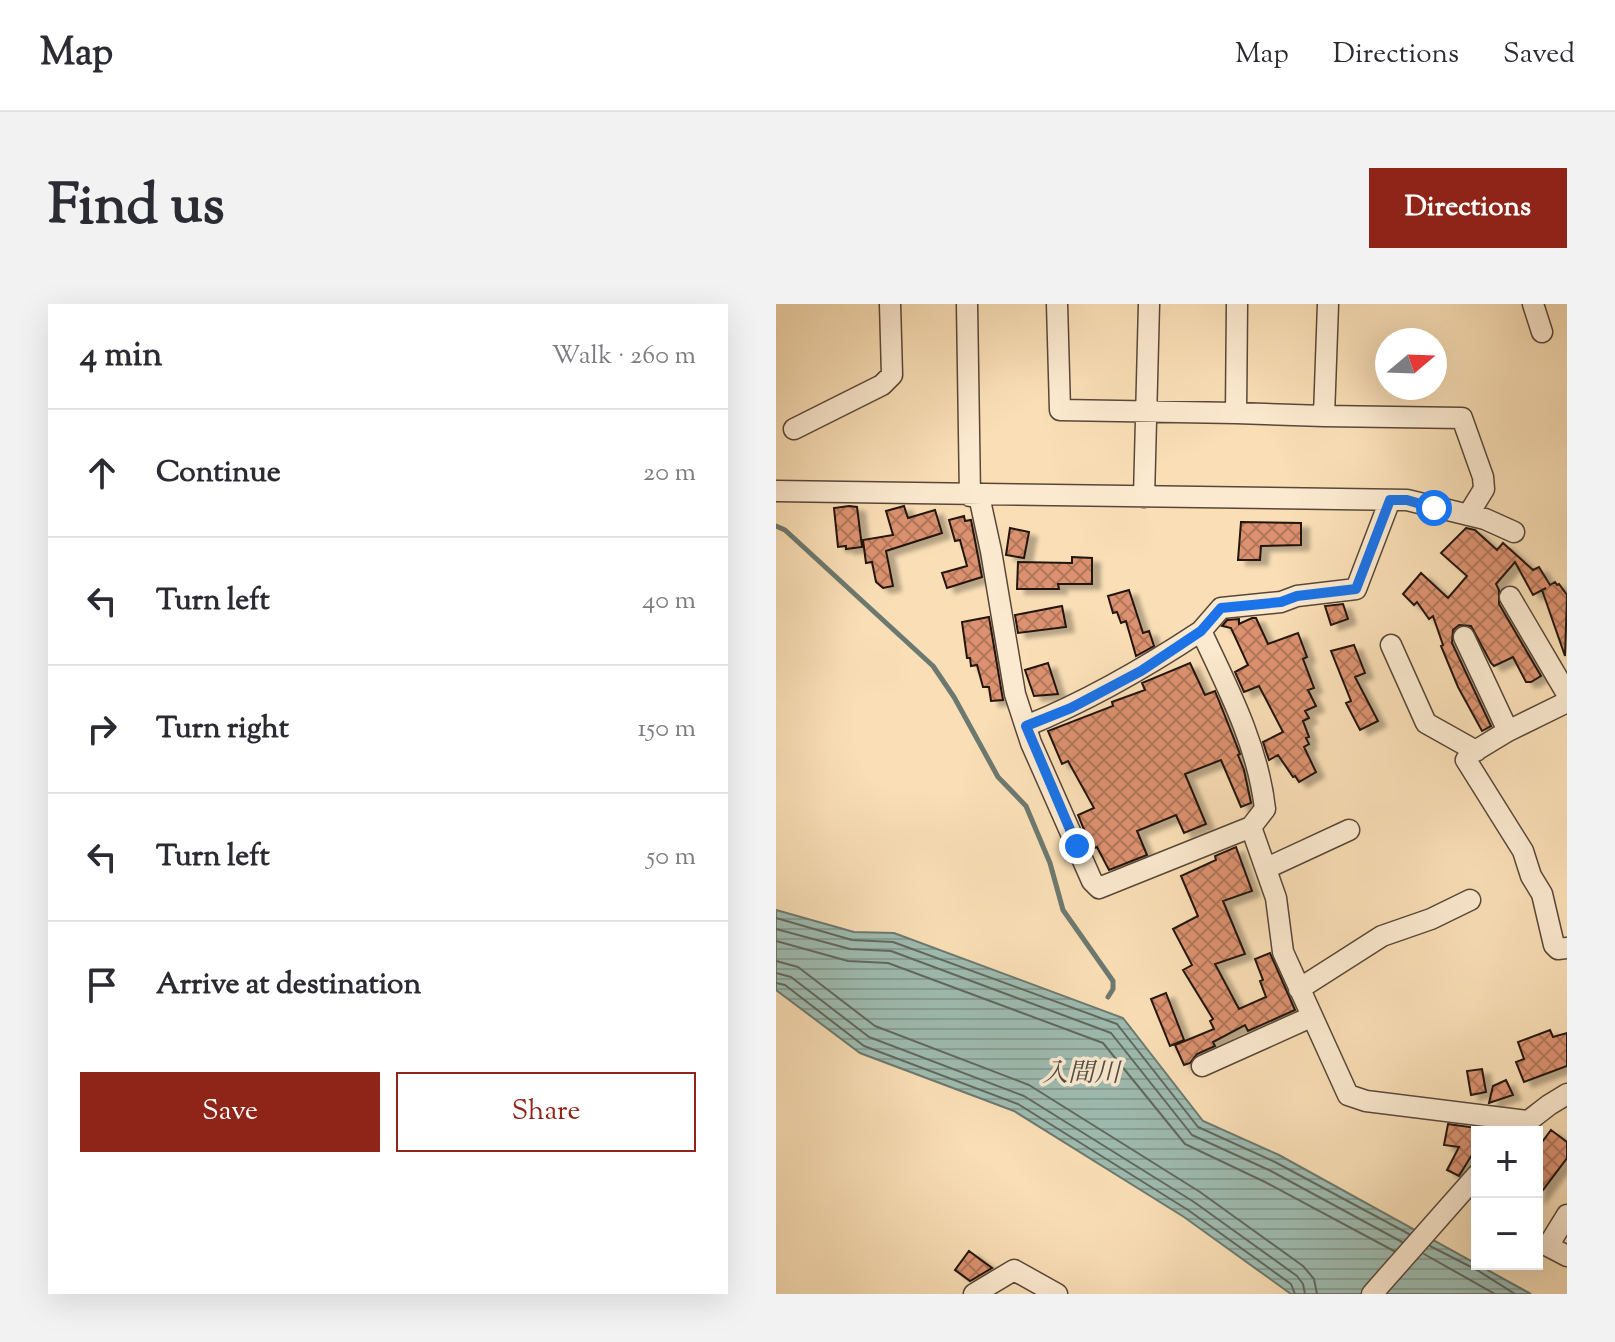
<!DOCTYPE html>
<html lang="en">
<head>
<meta charset="utf-8">
<style>
  body { margin:0; font-family:"Sorts Mill Goudy","Noto Serif JP",serif; background:#f2f2f3; color:#2b2b33 }
  .controls { position:absolute; right:24px; bottom:24px; display:grid; overflow:hidden; border-radius:0px; box-shadow:0 8px 32px #0002 }
  .controls button { width:72px; height:72px; display:grid; place-items:center; padding:0; border:0; border-bottom:2px solid #e1e1e2; background:#fff; color:#2b2b33; font:40px sans-serif }
  .compass { position:absolute; left:599px; top:24px; width:72px; height:72px; border-radius:50%; background:#fff; box-shadow:0 8px 32px #0002; rotate:71deg }
  .stop { position:absolute; width:24px; height:24px; margin:-18px; border:6px solid #1a73e8; border-radius:50%; background:#fff }
  .stop.end { background:#1a73e8; border-color:#fff; box-shadow:0 2px 8px #0008 }
  .list { margin:0; padding:0; list-style:none }
  h2 { display:flex; justify-content:space-between; align-items:center; height:104px; margin:0; padding:0 32px; font-size:34px }
  h2 small { font-size:26px; font-weight:400; color:#7c7c81 }
  .list li { display:grid; grid-template-columns:52px 1fr auto; gap:24px; align-items:center; box-sizing:border-box; height:128px; padding:0 32px; border-top:2px solid #e1e1e2 }
  .list b { display:block; font-size:30px; white-space:nowrap }
  .list em { font-size:26px; font-style:normal; color:#7c7c81 }
  .actions { display:flex; gap:16px; padding:24px 32px }
  .actions a { flex:1; padding:18px 0; border:2px solid #8f2418; border-radius:0px; text-align:center; font-size:28px; color:#8f2418 }
  .actions .main { background:#8f2418; color:#fff }
  .icon { flex:none; width:44px; height:44px; fill:none; stroke:currentColor; stroke-width:2; stroke-linecap:round; stroke-linejoin:round }
  .map { position:relative; flex:none; width:791px; height:990px; overflow:hidden; border-radius:0px }
  header { display:flex; align-items:center; gap:48px; box-sizing:border-box; height:112px; padding:0 40px; background:#fff; border-bottom:2px solid #e1e1e2 }
  header strong { font-size:38px }
  nav { display:flex; gap:44px; margin-inline-start:auto; font-size:28px }
  .intro { display:flex; align-items:center; justify-content:space-between; box-sizing:border-box; height:192px; padding:0 48px }
  h1 { margin:0; font-size:56px }
  .button { padding:20px 36px; border-radius:0px; background:#8f2418; color:#fff; font-size:28px; font-weight:700 }
  main { display:flex; gap:48px; padding:0 48px }
  aside { flex:1; background:#fff; border-radius:0px; box-shadow:0 8px 32px #0002 }
  .map>svg:first-child { display:block }
</style>
</head>
<body>
<header>
<strong>Map</strong>
<nav><a>Map</a><a>Directions</a><a>Saved</a></nav>
</header>
<div class="intro"><h1>Find us</h1><a class="button">Directions</a></div>
<main>
<aside>
<h2>4 min<small>Walk · 260 m</small></h2>
<ul class="list">
<li><svg class="icon" aria-label="ahead" viewBox="0 0 24 24"><path d="M12 20V5M6 11l6-6 6 6"/></svg><div><b>Continue</b></div><em>20 m</em></li>
<li><svg class="icon" aria-label="left" viewBox="0 0 24 24"><path d="M17 20v-9H6M10 6l-5 5 5 5"/></svg><div><b>Turn left</b></div><em>40 m</em></li>
<li><svg class="icon" aria-label="right" viewBox="0 0 24 24"><path d="M7 20v-9h11M14 6l5 5-5 5"/></svg><div><b>Turn right</b></div><em>150 m</em></li>
<li><svg class="icon" aria-label="left" viewBox="0 0 24 24"><path d="M17 20v-9H6M10 6l-5 5 5 5"/></svg><div><b>Turn left</b></div><em>50 m</em></li>
<li><svg class="icon" aria-label="arrive" viewBox="0 0 24 24"><path d="M6 21V4h12l-3 4 3 4H6"/></svg><div><b>Arrive at destination</b></div></li>
</ul>
<div class="actions"><a class="main">Save</a><a>Share</a></div>
</aside>
<div class="map">
<svg width="791" height="990" viewBox="0 0 791 990">
  <defs>
    <pattern id="water-rules" width="6" height="5" patternUnits="userSpaceOnUse" patternTransform="scale(2)"><rect width="6" height="5" fill="#9ebcb1"/><path d="M0 2.5h6" fill="none" stroke="#88a197"/></pattern>
    <pattern id="building-cross-hatch" width="8" height="8" patternUnits="userSpaceOnUse" patternTransform="scale(2)"><rect width="8" height="8" fill="#dc9270"/><path d="M0 0l8 8M0 8l8-8" fill="none" stroke="#b2765a"/></pattern>
    <filter id="shadow"><feDropShadow dx="8" dy="5" stdDeviation="2" flood-color="#0004"/></filter>
  </defs>
  <rect width="100%" height="100%" fill="#fadfb6"/>
  <filter id="stains"><feTurbulence type="fractalNoise" baseFrequency=".0025" numOctaves="4"/><feColorMatrix values="0 0 0 0 .2 0 0 0 0 .09 0 0 0 0 .02 0 0 0 .5 -.17"/></filter>
  <radialGradient id="worn" r=".72"><stop offset=".6" stop-color="#630" stop-opacity="0"/><stop offset="1" stop-color="#630" stop-opacity=".3"/></radialGradient>
  <path fill="url(#water-rules)" stroke="#6c7970" stroke-width="2" d="M0 606 78 628 118 629 347 714 427 817 503 851 755 990H515L408 913 238 807 84 749 0 686Z"/>
  <g fill="none" stroke-linecap="round" stroke-linejoin="round">
    <path stroke="#606860" stroke-width="2" d="M0 614 76 636 117 638 341 720 422 823 499 858 633 930
      M0 625 74 645 115 647 335 729 416 831 495 867 626 938
      M0 637 72 657 112 659 327 739 409 840 489 878 618 947
      M0 657 22 663 99 722 253 781 424 888 527 962 538 975 541 990
      M0 669 15 673 93 733 248 792 418 898 521 972 527 980 529 990
      M0 679 9 681 88 742 242 800 412 906 515 980 519 990
      M654 942 701 966 739 990
      M648 950 719 990"/>
    <path stroke="#6c7970" stroke-width="5" d="M0 222 9 226 157 362 178 393 222 473 250 502 274 559 287 606 337 677V685L332 693"/>
  </g>
  <path fill="url(#building-cross-hatch)" stroke="#22140f" stroke-width="2" filter="url(#shadow)" d="M73 202 81 203 86 243 70 245V242L62 243 58 204Z
    M128 202 132 214 159 206 166 229 110 247 117 282 107 284 100 278 96 258 90 259 87 236 117 231 110 207Z
    M188 212 189 217 195 216 206 273 171 284 166 269 191 262 184 236 179 237 173 216Z
    M465 218 525 219V241L485 242 484 256H462Z
    M234 224 253 228 248 254 230 251Z
    M690 224 699 226 721 246 727 239 757 266 763 263 774 281 779 278 781 281 783 280 791 291 789 352 766 286 770 284 757 291 739 258 720 280 723 286V300L765 372 755 378H750L737 353 718 362 715 359 695 322 683 321 677 326 676 339 715 422 706 427 682 383 665 342 667 341 657 312 653 315 641 298 638 301 627 290 645 269 672 294 691 272 665 249Z
    M296 253 316 254V280H282L283 285H241L242 258 296 259Z
    M353 286 367 329 373 327 378 342 360 352 350 317 345 319 341 308 337 309 332 292Z
    M567 300 572 315 555 321 549 302Z
    M286 302 290 323 242 329 239 311Z
    M213 313 227 396 215 397 213 383H207L201 361 195 362 194 354H191L186 318Z
    M476 314H480L492 340 522 329 531 353 527 355 538 384 532 386 540 402 529 407 533 414 527 417 533 433 530 434 533 440 528 443 540 468 523 478 519 472 517 473 502 451 493 456 487 438 507 428 483 382 468 388 459 368 472 361 455 324 446 322 451 316 463 315V320Z
    M578 341 589 369 579 373 602 417 584 426 570 399 575 397 555 347Z
    M272 359 282 390 258 392 249 366Z
    M414 359 429 391 439 387 443 397 464 450 462 451 468 466 475 499 465 503 445 456 409 470 430 520 408 529 400 511 361 527 371 551 333 566 321 543 316 545 302 511 318 504 292 457 286 460 272 427 337 402 336 398 369 386 366 379Z
    M460 543 476 587 447 597 469 650 439 660 463 705 490 693 484 677 487 676 479 655 494 649 519 706 472 727 469 721 437 738 439 742 421 750 414 759 408 761 399 741 438 725 434 717 437 715 407 666 416 661 397 625 422 612 405 572 440 556 439 552Z
    M390 689 408 736 394 742 375 695Z
    M774 726 777 733 791 729V762L748 778 740 758 748 755 742 738Z
    M706 765 710 788 695 791 691 767Z
    M730 776 737 791 713 799 717 782Z
    M672 820 701 824 697 849 683 872 671 866 683 843 668 841Z
    M775 826 791 838V854L761 894V845Z
    M193 947 216 964 194 977 179 966Z"/>
  <g fill="none" stroke-linecap="round" stroke-linejoin="round">
    <g stroke="#584739" stroke-width="23">
      <path id="minor" d="M191 0 194 192
        M281 0 284 106 460 109 461 0
        M757 0 766 28
        M460 109 548 112 552 0
        M548 112 686 114 707 173 708 185 692 211
        M18 125 106 81 116 71 114 0
        M0 187 631 196 709 215 738 228
        M203 192 215 247 239 390 255 439 316 577 323 584 475 523 500 594 507 648 572 791 590 797 751 817
        M368 193 373 0
        M734 293 791 390
        M688 333 732 427 791 398
        M615 341 650 419 700 447
        M250 422C312 397 369 364 425 327
        M732 427 694 450 690 456 747 547 755 572 766 590 778 641 782 645 791 644
        M475 523 489 505C482 442 452 384 425 327L445 304 505 298 521 292 580 285 614 196
        M491 564 573 526
        M523 685 606 632 655 615 694 596
        M426 762 535 713
        M742 825 773 801 791 790
        M791 911 772 942 791 952
        M198 990 238 966 281 990
        M596 990 701 871"/>
    </g>
    <use href="#minor" stroke="#fcead0" stroke-width="20"/>
  </g>
  <g fill="none" stroke-linecap="round" stroke-linejoin="round">
    <path stroke="#1a73e8" stroke-width="10" d="M301 542 250 422 295 404 365 367 425 327 445 304 505 298 521 292 580 285 614 196H631L658 204"/>
  </g>
  <g text-anchor="middle" dominant-baseline="central" stroke-width="7" stroke-linejoin="round" paint-order="stroke">
    <g font-size="26" font-style="italic" fill="#4d4f48" stroke="#fcead0">
      <text x="305" y="770">入間川</text>
    </g>
  </g>
  <rect width="100%" height="100%" filter="url(#stains)"/>
  <rect width="100%" height="100%" fill="url(#worn)"/>
</svg>
<div class="controls">
<button>+</button>
<button>−</button>
</div>
<svg class="compass" viewBox="-18 -18 36 36"><path d="M0-13l5 13h-10z" fill="#e53935"/><path d="M0 13l5-13h-10z" fill="#7c7c81"/></svg>
<div class="stop" style="left:658px;top:204px"></div>
<div class="stop end" style="left:301px;top:542px"></div>
</div>
</main>
</body>
</html>
